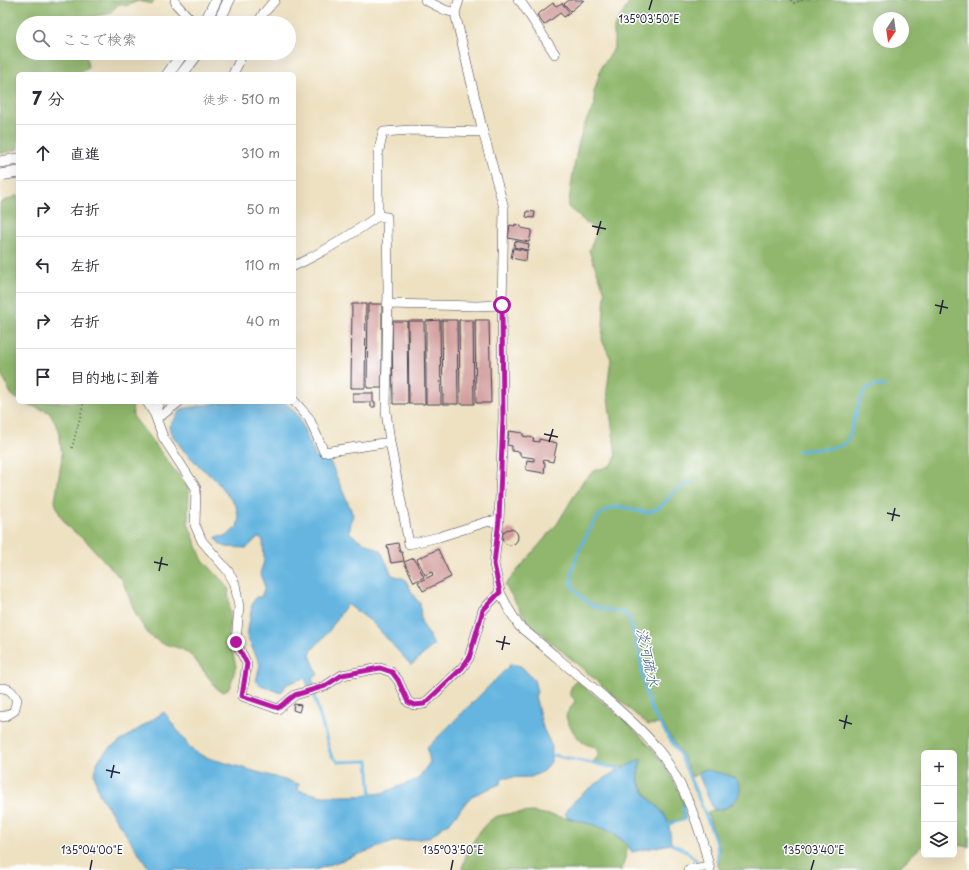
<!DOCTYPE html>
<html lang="ja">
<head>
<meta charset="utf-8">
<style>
  body { margin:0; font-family:"Playpen Sans","Klee One",sans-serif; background:#f2f2f3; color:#2b2b33 }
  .controls { position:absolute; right:12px; bottom:12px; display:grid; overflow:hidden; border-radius:6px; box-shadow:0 4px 16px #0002 }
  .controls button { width:36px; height:36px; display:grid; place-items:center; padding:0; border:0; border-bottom:1px solid #e1e1e2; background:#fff; color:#2b2b33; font:20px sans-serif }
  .compass { position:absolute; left:873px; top:12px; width:36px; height:36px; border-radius:50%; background:#fff; box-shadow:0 4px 16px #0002; rotate:193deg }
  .stop { position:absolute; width:12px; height:12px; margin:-9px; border:3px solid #b5179e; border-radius:50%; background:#fff }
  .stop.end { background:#b5179e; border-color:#fff; box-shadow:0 1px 4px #0008 }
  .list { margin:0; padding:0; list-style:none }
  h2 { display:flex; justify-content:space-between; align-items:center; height:52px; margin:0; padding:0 16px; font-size:17px }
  h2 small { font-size:13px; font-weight:400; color:#7c7c81 }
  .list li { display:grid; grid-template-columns:26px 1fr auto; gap:12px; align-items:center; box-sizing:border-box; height:56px; padding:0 16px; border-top:1px solid #e1e1e2 }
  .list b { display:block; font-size:15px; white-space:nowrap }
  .list em { font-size:13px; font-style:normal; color:#7c7c81 }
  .icon { flex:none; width:22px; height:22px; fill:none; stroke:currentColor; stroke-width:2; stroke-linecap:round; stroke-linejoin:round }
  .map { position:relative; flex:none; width:969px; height:870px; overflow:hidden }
  .search { position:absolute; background:#fff; box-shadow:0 4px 16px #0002; left:16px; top:16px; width:280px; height:44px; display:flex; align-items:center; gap:10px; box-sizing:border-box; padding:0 14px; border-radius:22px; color:#7c7c81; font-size:15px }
  .panel { position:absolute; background:#fff; box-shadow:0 4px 16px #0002; left:16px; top:72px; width:280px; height:332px; border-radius:6px }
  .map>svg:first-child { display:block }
</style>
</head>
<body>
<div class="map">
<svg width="969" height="870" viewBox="0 0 969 870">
  <rect width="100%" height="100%" fill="#fff"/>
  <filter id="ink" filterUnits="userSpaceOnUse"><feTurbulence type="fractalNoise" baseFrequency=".025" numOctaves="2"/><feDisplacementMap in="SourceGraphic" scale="8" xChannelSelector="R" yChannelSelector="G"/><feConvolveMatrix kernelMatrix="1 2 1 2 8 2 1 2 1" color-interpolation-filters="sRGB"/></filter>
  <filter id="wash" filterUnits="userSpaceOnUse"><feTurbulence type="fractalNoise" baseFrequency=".012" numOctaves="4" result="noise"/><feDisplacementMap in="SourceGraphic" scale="16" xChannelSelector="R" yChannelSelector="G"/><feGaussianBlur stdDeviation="0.9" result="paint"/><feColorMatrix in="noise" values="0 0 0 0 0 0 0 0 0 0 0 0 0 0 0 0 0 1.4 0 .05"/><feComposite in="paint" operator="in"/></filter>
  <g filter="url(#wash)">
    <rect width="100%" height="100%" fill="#eee1c1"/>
    <path fill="#90b76d" stroke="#596c54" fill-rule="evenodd" d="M0 0H155L152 4 138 1 126 6 119 4 109 14 88 17 82 20V23H23V53H86L88 68 80 74H18V149L0 154Z
      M631 0H969V847L954 844V753H924V844L896 870H720L718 865 719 848 707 812C713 809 719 811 725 808 738 803 744 789 734 778L704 770 692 777 682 755 662 724 648 725 527 621 505 585 557 524 583 481 594 471 607 467 613 463 616 456 607 390 611 359 602 340 605 292 589 251 597 232 568 207C574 173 575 134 595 105L594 92 602 65 611 54 614 48V27ZM879 18H903V42H879Z
      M18 195V400L11 394 0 371V203Z
      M21 402H132L133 416 189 489 188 523 202 559 228 587 230 617 229 638 236 666 230 687 224 692 218 690 193 657 182 649 161 643 149 635 137 617 122 580 86 541 68 527 60 515 55 502 62 457 59 430 49 412Z
      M576 680C607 706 640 730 663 763 672 776 678 790 685 804L682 805 684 818 668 823 664 814 647 795 639 782 638 774 641 758C622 772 614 767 593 762L598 756V750C595 746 589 746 584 743 576 738 569 726 566 717 567 710 574 706 575 700L570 695C570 689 572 685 576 680Z
      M532 812C565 818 604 821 628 846L622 870H462C464 854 482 821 498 816 508 813 521 813 532 812Z"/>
    <path fill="#65b5e0" stroke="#446c8e" d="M221 402 285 403 298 415 316 458 328 457 353 515 349 532 358 539 381 551 392 575 405 579 415 598 420 603 421 621 434 645 411 665 372 622 347 604 329 631 312 650 310 655 318 675 312 677 314 684 308 686 305 678 287 684 281 693 258 684 256 682 260 664 247 637 252 605 256 597H261L265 587 260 574 264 561 263 541 261 538H257L247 548 226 547 219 543 216 537 227 536 237 527 239 520 236 506 213 477 201 468 184 451 171 433 169 426 182 409Z
      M511 664 521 666 534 680 537 692 535 696 543 728 552 747 551 762 544 771 531 777 503 778 500 784 474 795 464 805 451 821 428 838 393 842 315 870H150L99 794 94 774 98 761 107 750 164 712 192 750 205 757 299 784 298 790 322 796H358L382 793 418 779 430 762 427 748Z
      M641 758C640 763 638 770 638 776 639 793 655 802 664 814 670 822 670 834 671 844L632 852C618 828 592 825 568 818L565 813C569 801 609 774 622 768 629 765 635 763 641 758Z
      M704 770C709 770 714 772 719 773 724 774 730 775 734 778 751 791 728 813 713 809L698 773Z"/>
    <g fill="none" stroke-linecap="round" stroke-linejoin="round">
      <path stroke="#65b5e0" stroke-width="3" d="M798 451C810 449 834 450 844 444 856 436 853 392 873 386 876 385 881 386 885 386
        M692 482C686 485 680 487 676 491 668 496 663 508 653 511 640 516 625 503 612 508 607 509 602 513 599 516 589 528 564 574 574 588 581 598 592 607 604 609 613 611 622 610 629 617L640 657 642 675 647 697 653 713 680 755 699 799 717 844 718 855 717 862
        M311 685 331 755 338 762 368 761 371 795
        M552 755 573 759
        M577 760 620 769
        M669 824 685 819 683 806H685
        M671 844 685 850 696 860"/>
    </g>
    <g id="blocks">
      <path fill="#d19e9c" d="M569 0H584L571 11 564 4Z
        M553 3 556 6 562 3 570 13 564 17 560 13 544 25 537 15Z
        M527 211 535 212 534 218 526 217Z
        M515 224 521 226V228L532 230 529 242 508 238 510 225 515 226Z
        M515 241 529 244 528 250 514 247Z
        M513 248 527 251 526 261 511 258Z
        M352 304H366L365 388H351Z
        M368 304H382V388H367Z
        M440 320 441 404H426V321Z
        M442 320H457L458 404H443Z
        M459 320H473L474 404H460Z
        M475 320H489L491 403H476Z
        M392 321H407L408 404H393Z
        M408 321H424L425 404H409Z
        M353 393H373V402H375V407H371V402H353Z
        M509 431 523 433V436L534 438 533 441 539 442V439L557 443 553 462 544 460 543 462 545 463 544 473 526 470 527 460 534 461V458L520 456V452L512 451V446L507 445Z
        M502 537a8 8 0 1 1 16 0a8 8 0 1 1-16 0Z
        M398 543 400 552H402L404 561 391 563 387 545Z
        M438 549 451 577 423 591 418 582 433 575 432 572 425 575 417 559Z
        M414 558 424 577 414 582 404 562Z
        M294 704 301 705 299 712 293 710Z"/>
    </g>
  </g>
  <g filter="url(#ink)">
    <use href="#blocks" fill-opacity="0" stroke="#413f4f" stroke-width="1"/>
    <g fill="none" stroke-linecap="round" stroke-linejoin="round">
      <path stroke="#c5bba6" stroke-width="9" stroke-dasharray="9 4.5" stroke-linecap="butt" d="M189 18 197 23"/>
      <g stroke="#413f4f" stroke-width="10">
        <path id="minor" d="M175 0 176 4 189 18
          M425 0 445 10 455 13
          M459 0 455 13 483 132 504 208 502 305 503 419 499 520 494 564 500 592 508 608 519 626C545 647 570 669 596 690 620 711 644 730 663 756 687 790 701 830 710 870
          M518 0 521 2 555 54
          M258 23 263 14 275 0
          M233 74 238 64 242 53
          M378 216V155L383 132 411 130 483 132
          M294 266C324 252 351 235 378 216L387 217 388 287 386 411 390 442 409 544 439 537 486 522 499 520
          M387 304 477 306 502 305
          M294 401 309 418 324 452 390 442
          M147 402 155 415 163 437 196 488 195 525 202 541 228 571 235 584 239 607 236 642 247 664 242 696 278 709 295 695 325 686 342 675 380 668 391 672 398 680 408 702 414 705 424 704 462 668 469 658 483 610 500 592
          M155 415H162L179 402
          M155 415 159 402
          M0 688C10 687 13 693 17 700L14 711 4 717 0 716
          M688 870 709 866"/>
      </g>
      <g stroke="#413f4f" stroke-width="12">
        <path id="tertiary" d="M205 23 216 0
          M218 23 229 0
          M168 74 183 53
          M182 74 198 53
          M0 162 18 159
          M0 175 18 172"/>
      </g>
      <path stroke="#413f4f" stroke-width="1.5" stroke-dasharray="1 3" stroke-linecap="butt" d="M791 0 794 3 802 0
        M72 448 84 402"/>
      <use href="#minor" stroke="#fff" stroke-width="9"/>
      <use href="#tertiary" stroke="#fff" stroke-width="11"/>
    </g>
  </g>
  <g fill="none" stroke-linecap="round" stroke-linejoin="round" filter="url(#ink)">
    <path stroke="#b5179e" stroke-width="5" d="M236 642 247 664 242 696 278 708 295 695 325 686 342 675 380 668 392 672 398 680 408 702 414 705 424 704 462 668 469 658 483 610 500 592 494 564 499 520 503 419 502 305"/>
  </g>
  <path fill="none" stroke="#22223b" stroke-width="1.5" d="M649 10 652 0M592 226 606 229M597 235 601 221M935 305 948 308M940 314 943 300M544 434 558 437M549 442 553 429M887 513 900 516M892 521 895 508M154 562 168 565M159 571 162 557M496 641 510 644M502 650 505 636M839 720 852 724M844 729 847 715M106 770 120 773M111 778 114 765M90 870 92 860M451 870 453 860M811 870 814 860"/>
  <g text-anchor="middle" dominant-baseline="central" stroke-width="3" stroke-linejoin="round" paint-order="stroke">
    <g font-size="15" font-style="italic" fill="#3d5d7d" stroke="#fff">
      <text transform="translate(649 657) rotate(78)">淡河疏水</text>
    </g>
  </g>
  <g font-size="10" text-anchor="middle" fill="#22223b" stroke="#fff" stroke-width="3" stroke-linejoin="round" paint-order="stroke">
    <text x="649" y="23">135°03'50"E</text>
    <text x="92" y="854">135°04'00"E</text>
    <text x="453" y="854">135°03'50"E</text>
    <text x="814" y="854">135°03'40"E</text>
  </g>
</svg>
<div class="controls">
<button>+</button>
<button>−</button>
<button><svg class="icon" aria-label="layers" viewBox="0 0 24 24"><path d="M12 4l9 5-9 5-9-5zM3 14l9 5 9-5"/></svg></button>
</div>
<svg class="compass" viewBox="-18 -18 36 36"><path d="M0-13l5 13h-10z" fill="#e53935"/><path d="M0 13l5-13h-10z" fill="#7c7c81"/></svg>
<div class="stop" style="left:502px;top:305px"></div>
<div class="stop end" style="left:236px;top:642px"></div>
<div class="search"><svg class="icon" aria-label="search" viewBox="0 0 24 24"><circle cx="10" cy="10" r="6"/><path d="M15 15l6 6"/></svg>ここで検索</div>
<section class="panel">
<h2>7 分<small>徒歩 · 510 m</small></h2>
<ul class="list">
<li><svg class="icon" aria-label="ahead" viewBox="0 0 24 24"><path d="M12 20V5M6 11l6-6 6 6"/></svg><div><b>直進</b></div><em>310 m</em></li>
<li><svg class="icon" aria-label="right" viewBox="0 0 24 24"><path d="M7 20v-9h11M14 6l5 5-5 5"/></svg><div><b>右折</b></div><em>50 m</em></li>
<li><svg class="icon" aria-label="left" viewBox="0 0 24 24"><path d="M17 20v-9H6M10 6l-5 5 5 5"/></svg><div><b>左折</b></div><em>110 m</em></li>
<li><svg class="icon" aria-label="right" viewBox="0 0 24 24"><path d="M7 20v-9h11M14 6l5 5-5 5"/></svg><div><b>右折</b></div><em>40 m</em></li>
<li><svg class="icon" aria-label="arrive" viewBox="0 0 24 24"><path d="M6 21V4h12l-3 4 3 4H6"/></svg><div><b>目的地に到着</b></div></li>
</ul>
</section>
</div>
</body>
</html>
